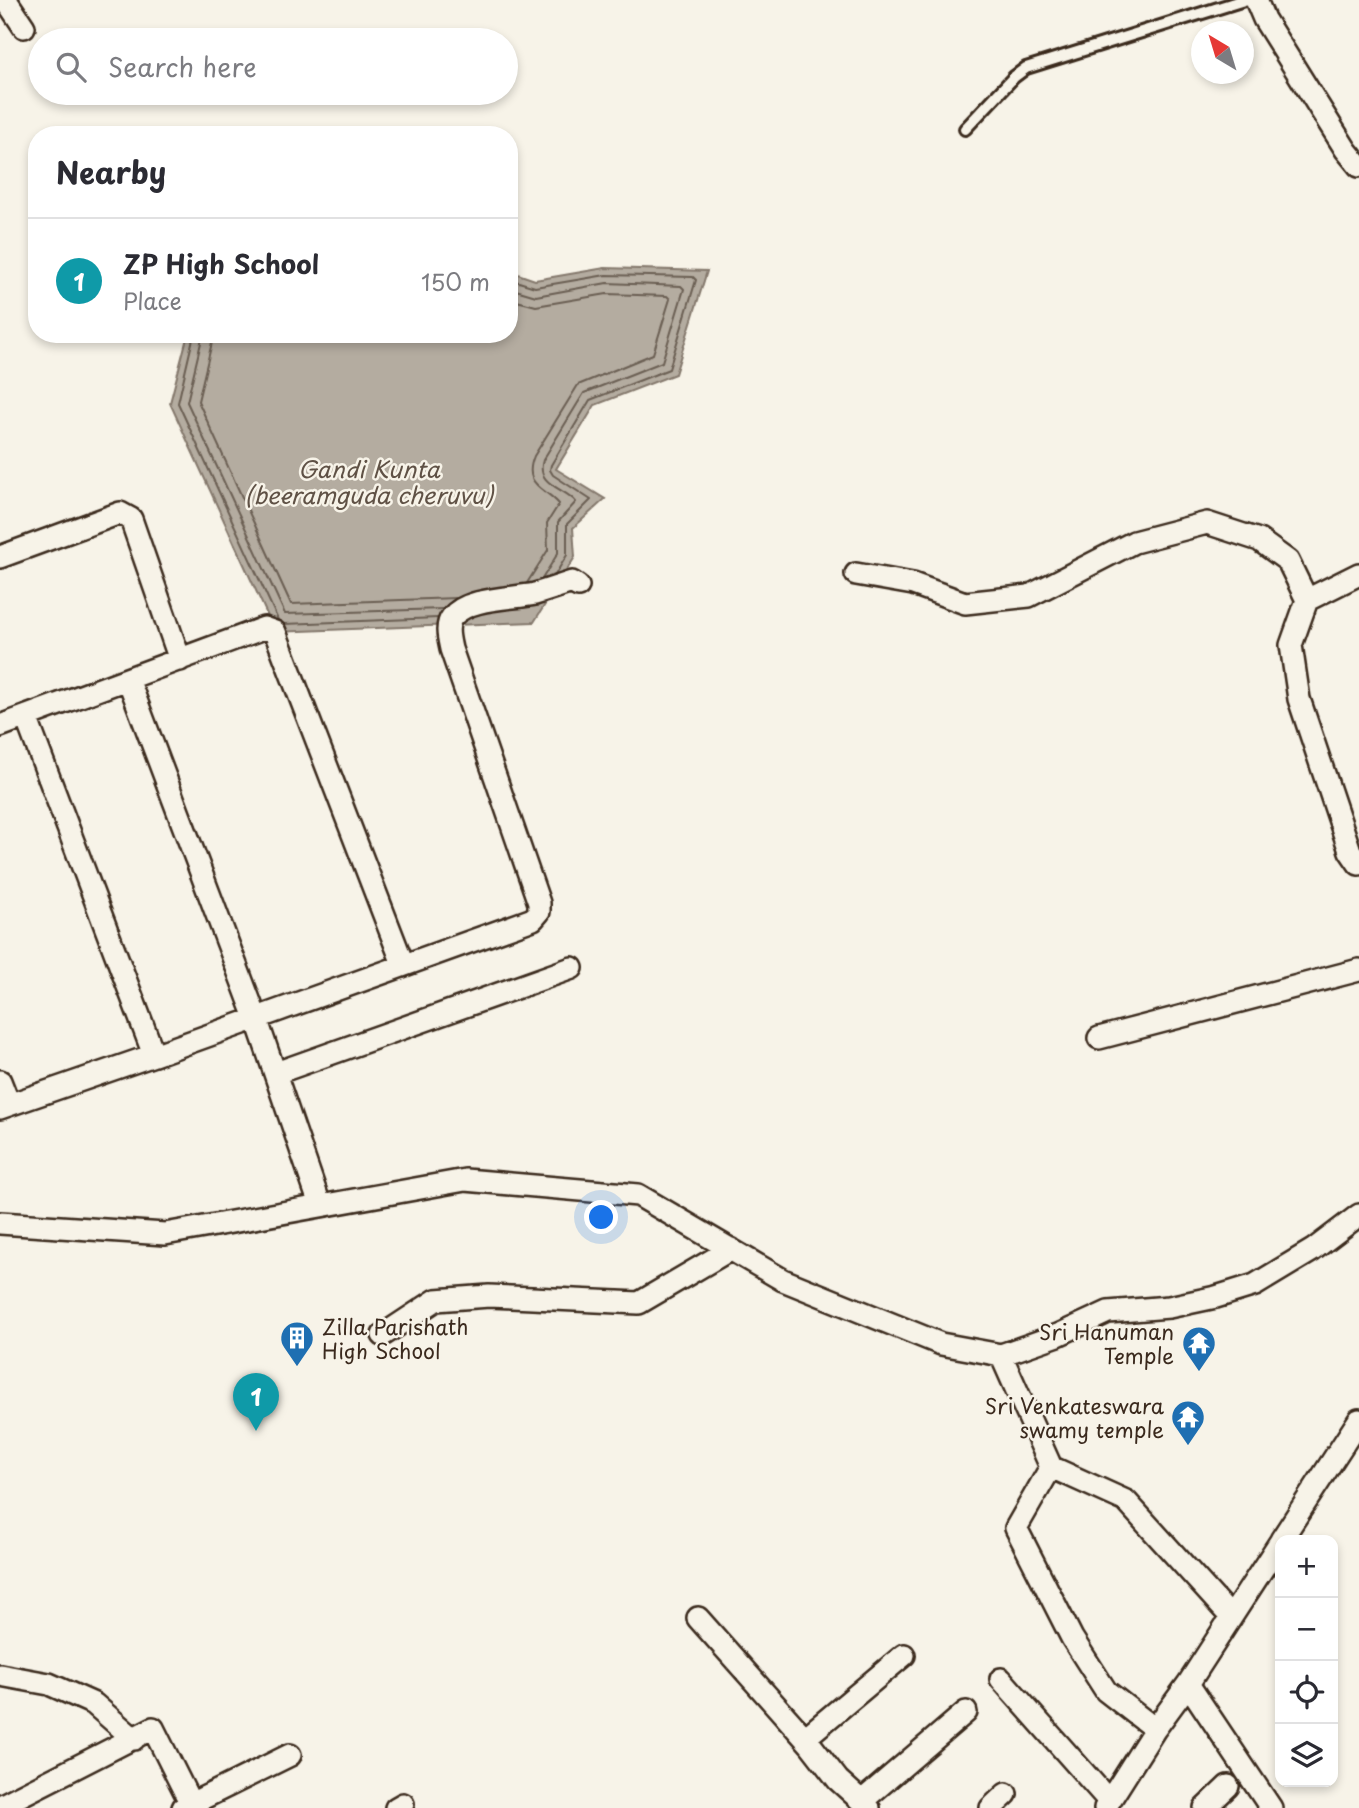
<!DOCTYPE html>
<html lang="en">
<head>
<meta charset="utf-8">
<style>
  body { margin:0; font-family:"Playpen Sans",sans-serif; background:#f7f7f7; color:#2b2b33 }
  .controls { position:absolute; right:21px; bottom:21px; display:grid; overflow:hidden; border-radius:14px; box-shadow:0 4px 10px #0003 }
  .controls button { width:63px; height:63px; display:grid; place-items:center; padding:0; border:0; border-bottom:2px solid #e1e1e2; background:#fff; color:#2b2b33; font:35px sans-serif }
  .compass { position:absolute; left:1191px; top:21px; width:63px; height:63px; border-radius:50%; background:#fff; box-shadow:0 4px 10px #0003; rotate:322deg }
  .you { position:absolute; left:602px; top:1218px; width:24px; height:24px; margin:-18px; border:5px solid #fff; border-radius:50%; background:#1a73e8; box-shadow:0 0 0 10px #1a73e833 }
  .badge { display:grid; place-items:center; width:46px; height:46px; border-radius:50%; background:#ea580c; color:#fff; font-size:23px; font-weight:700 }
  .pin { position:absolute; translate:-50% -58px; filter:drop-shadow(0 2px 4px #0008) }
  .pin::after { content:''; position:absolute; top:37px; width:24px; height:21px; background:inherit; clip-path:polygon(0 0,100% 0,50% 100%) }
  .list { margin:0; padding:0; list-style:none }
  h2 { display:flex; justify-content:space-between; align-items:center; height:91px; margin:0; padding:0 28px; font-size:30px }
  h2 small { font-size:23px; font-weight:400; color:#7c7c81 }
  .list li { display:grid; grid-template-columns:46px 1fr auto; gap:21px; align-items:center; box-sizing:border-box; height:126px; padding:0 28px; border-top:2px solid #e1e1e2 }
  .list b { display:block; font-size:26px; white-space:nowrap }
  .list p { margin:0; font-size:23px; white-space:nowrap; color:#7c7c81 }
  .list em { font-size:23px; font-style:normal; color:#7c7c81 }
  .icon { flex:none; width:38px; height:38px; fill:none; stroke:currentColor; stroke-width:2; stroke-linecap:round; stroke-linejoin:round }
  .map { position:relative; flex:none; width:1359px; height:1808px; overflow:hidden }
  .search { position:absolute; background:#fff; box-shadow:0 4px 10px #0003; left:28px; top:28px; width:490px; height:77px; display:flex; align-items:center; gap:18px; box-sizing:border-box; padding:0 24px; border-radius:38px; color:#7c7c81; font-size:26px }
  .panel { position:absolute; background:#fff; box-shadow:0 4px 10px #0003; left:28px; top:126px; width:490px; height:217px; border-radius:28px }
  .map>svg:first-child { display:block }
</style>
</head>
<body>
<div class="map">
<svg width="1359" height="1808" viewBox="0 0 1359 1808">
  <rect width="100%" height="100%" fill="#f7f3e8"/>
  <filter id="ink" filterUnits="userSpaceOnUse"><feTurbulence type="fractalNoise" baseFrequency=".0143" numOctaves="2"/><feDisplacementMap in="SourceGraphic" scale="14" xChannelSelector="R" yChannelSelector="G"/><feConvolveMatrix kernelMatrix="1 2 1 2 8 2 1 2 1" color-interpolation-filters="sRGB"/></filter>
  <g filter="url(#ink)">
    <path fill="#b4aca0" stroke="#84786c" stroke-width="2" d="M605 268 707 271 675 374 595 405 556 469 605 499 573 528 575 557 534 622 275 632 170 403 188 334H509V271L535 280Z"/>
    <g fill="none" stroke-linecap="round" stroke-linejoin="round">
      <path stroke="#6b5e52" stroke-width="2" d="M509 279 535 287 606 275 693 277 696 280 669 369 590 400 551 465 550 470 553 475 591 500 567 524V555L555 575
        M509 288 536 296 607 283 681 286 684 289 662 362 584 393 543 460C535 485 565 488 576 502L558 522V553L542 579
        M509 299 536 306 607 294 667 296 670 299 653 354 578 385 534 456C522 486 545 487 559 504L547 523 548 550 527 583
        M194 334 178 403 278 620
        M203 334 187 402 285 614 443 609
        M214 334 198 401 291 604 456 598
        M284 624 438 618"/>
      <g stroke="#3b2a1e" stroke-width="16">
        <path id="lane" d="M965 129 1014 77 1026 68 1244 0"/>
      </g>
      <g stroke="#3b2a1e" stroke-width="26">
        <path id="street" d="M6 0 24 27
          M1256 0 1264 19 1346 150 1359 166
          M0 557 120 513 131 519 180 660
          M856 574 913 584 965 603 1029 596 1134 542 1207 523 1259 540 1288 561 1307 600
          M1359 574 1307 600 1291 645 1299 699 1350 851 1359 864
          M128 679 256 1018 320 1205
          M26 717 154 1055
          M0 726 264 628 275 632 403 964
          M1099 1038 1359 970
          M276 1073 572 968
          M0 1081 9 1104
          M0 1108 154 1055 533 919 539 912V903L451 649C449 639 445 626 452 617 468 597 513 599 535 594 548 590 560 586 572 582L578 586
          M0 1223 165 1234 465 1180 638 1195 783 1280 941 1344 1001 1355 1058 1335 1108 1312 1169 1307 1216 1297 1255 1285 1313 1250 1359 1215
          M383 1335 436 1300 489 1296 639 1303 731 1249
          M1001 1355 1051 1467 1016 1528 1072 1638 1106 1691 1155 1729
          M1051 1467 1126 1501 1231 1617
          M1281 1540 1359 1420
          M698 1618 810 1744 838 1780 869 1808
          M0 1675 49 1684 94 1704 134 1739
          M1001 1679 1109 1801
          M1188 1684 1271 1808
          M805 1738 904 1655
          M862 1801 966 1712
          M0 1806 153 1728 193 1808
          M183 1808 290 1755
          M396 1808 403 1804
          M991 1808 1006 1794
          M1105 1808 1155 1729 1188 1684 1280 1542
          M1205 1808 1228 1786"/>
      </g>
      <use href="#lane" stroke="#f7f3e8" stroke-width="10"/>
      <use href="#street" stroke="#f7f3e8" stroke-width="21"/>
    </g>
  </g>
  <defs>
    <g id="building-pin" transform="scale(1.75)"><path d="M0 17L-7.5 6A9.5 9.5 0 1 1 7.5 6Z" fill="#1f6fb2" stroke="#f7f3e8"/><path d="M-4-6H4V6H1V3H-1V6H-4ZM-2.5-4.3h1.7v1.8h-1.7ZM.8-4.3h1.7v1.8H.8ZM-2.5-1h1.7V.8h-1.7ZM.8-1h1.7V.8H.8Z" fill="#fff"/></g>
    <g id="temple-pin" transform="scale(1.75)"><path d="M0 17L-7.5 6A9.5 9.5 0 1 1 7.5 6Z" fill="#1f6fb2" stroke="#f7f3e8"/><path d="M0-6L5-2H3V0L6.5 2.5H4V6H1.5V3h-3V6H-4V2.5H-6.5L-3 0V-2H-5Z" fill="#fff"/></g>
  </defs>
  <g fill-rule="evenodd">
    <use href="#building-pin" x="297" y="1338"/>
    <use href="#temple-pin" x="1199" y="1343"/>
    <use href="#temple-pin" x="1188" y="1417"/>
  </g>
  <g text-anchor="middle" dominant-baseline="central" stroke-width="5" stroke-linejoin="round" paint-order="stroke">
    <g font-size="21" fill="#3b2a1e" stroke="#f7f3e8" text-anchor="end">
      <text x="322" y="1326" text-anchor="start">Zilla Parishath<tspan x="322" dy="24">High School</tspan></text>
      <text x="1174" y="1331">Sri Hanuman<tspan x="1174" dy="24">Temple</tspan></text>
      <text x="1164" y="1405">Sri Venkateswara<tspan x="1164" dy="24">swamy temple</tspan></text>
    </g>
    <g font-size="23" font-style="italic" fill="#5f5145" stroke="#f7f3e8">
      <text x="369" y="468">Gandi Kunta<tspan x="369" dy="26">(beeramguda cheruvu)</tspan></text>
    </g>
  </g>
</svg>
<div class="controls">
<button>+</button>
<button>−</button>
<button><svg class="icon" aria-label="locate" viewBox="0 0 24 24"><circle cx="12" cy="12" r="6"/><path d="M12 2v4M12 18v4M2 12h4M18 12h4"/></svg></button>
<button><svg class="icon" aria-label="layers" viewBox="0 0 24 24"><path d="M12 4l9 5-9 5-9-5zM3 14l9 5 9-5"/></svg></button>
</div>
<svg class="compass" viewBox="-18 -18 36 36"><path d="M0-13l5 13h-10z" fill="#e53935"/><path d="M0 13l5-13h-10z" fill="#7c7c81"/></svg>
<div class="you"></div>
<div class="pin badge" style="left:256px;top:1431px;background:#0f9aa8">1</div>
<div class="search"><svg class="icon" aria-label="search" viewBox="0 0 24 24"><circle cx="10" cy="10" r="6"/><path d="M15 15l6 6"/></svg>Search here</div>
<section class="panel">
<h2>Nearby<small></small></h2>
<ul class="list">
<li><span class="badge" style="background:#0f9aa8">1</span><div><b>ZP High School</b><p>Place</p></div><em>150 m</em></li>
</ul>
</section>
</div>
</body>
</html>
